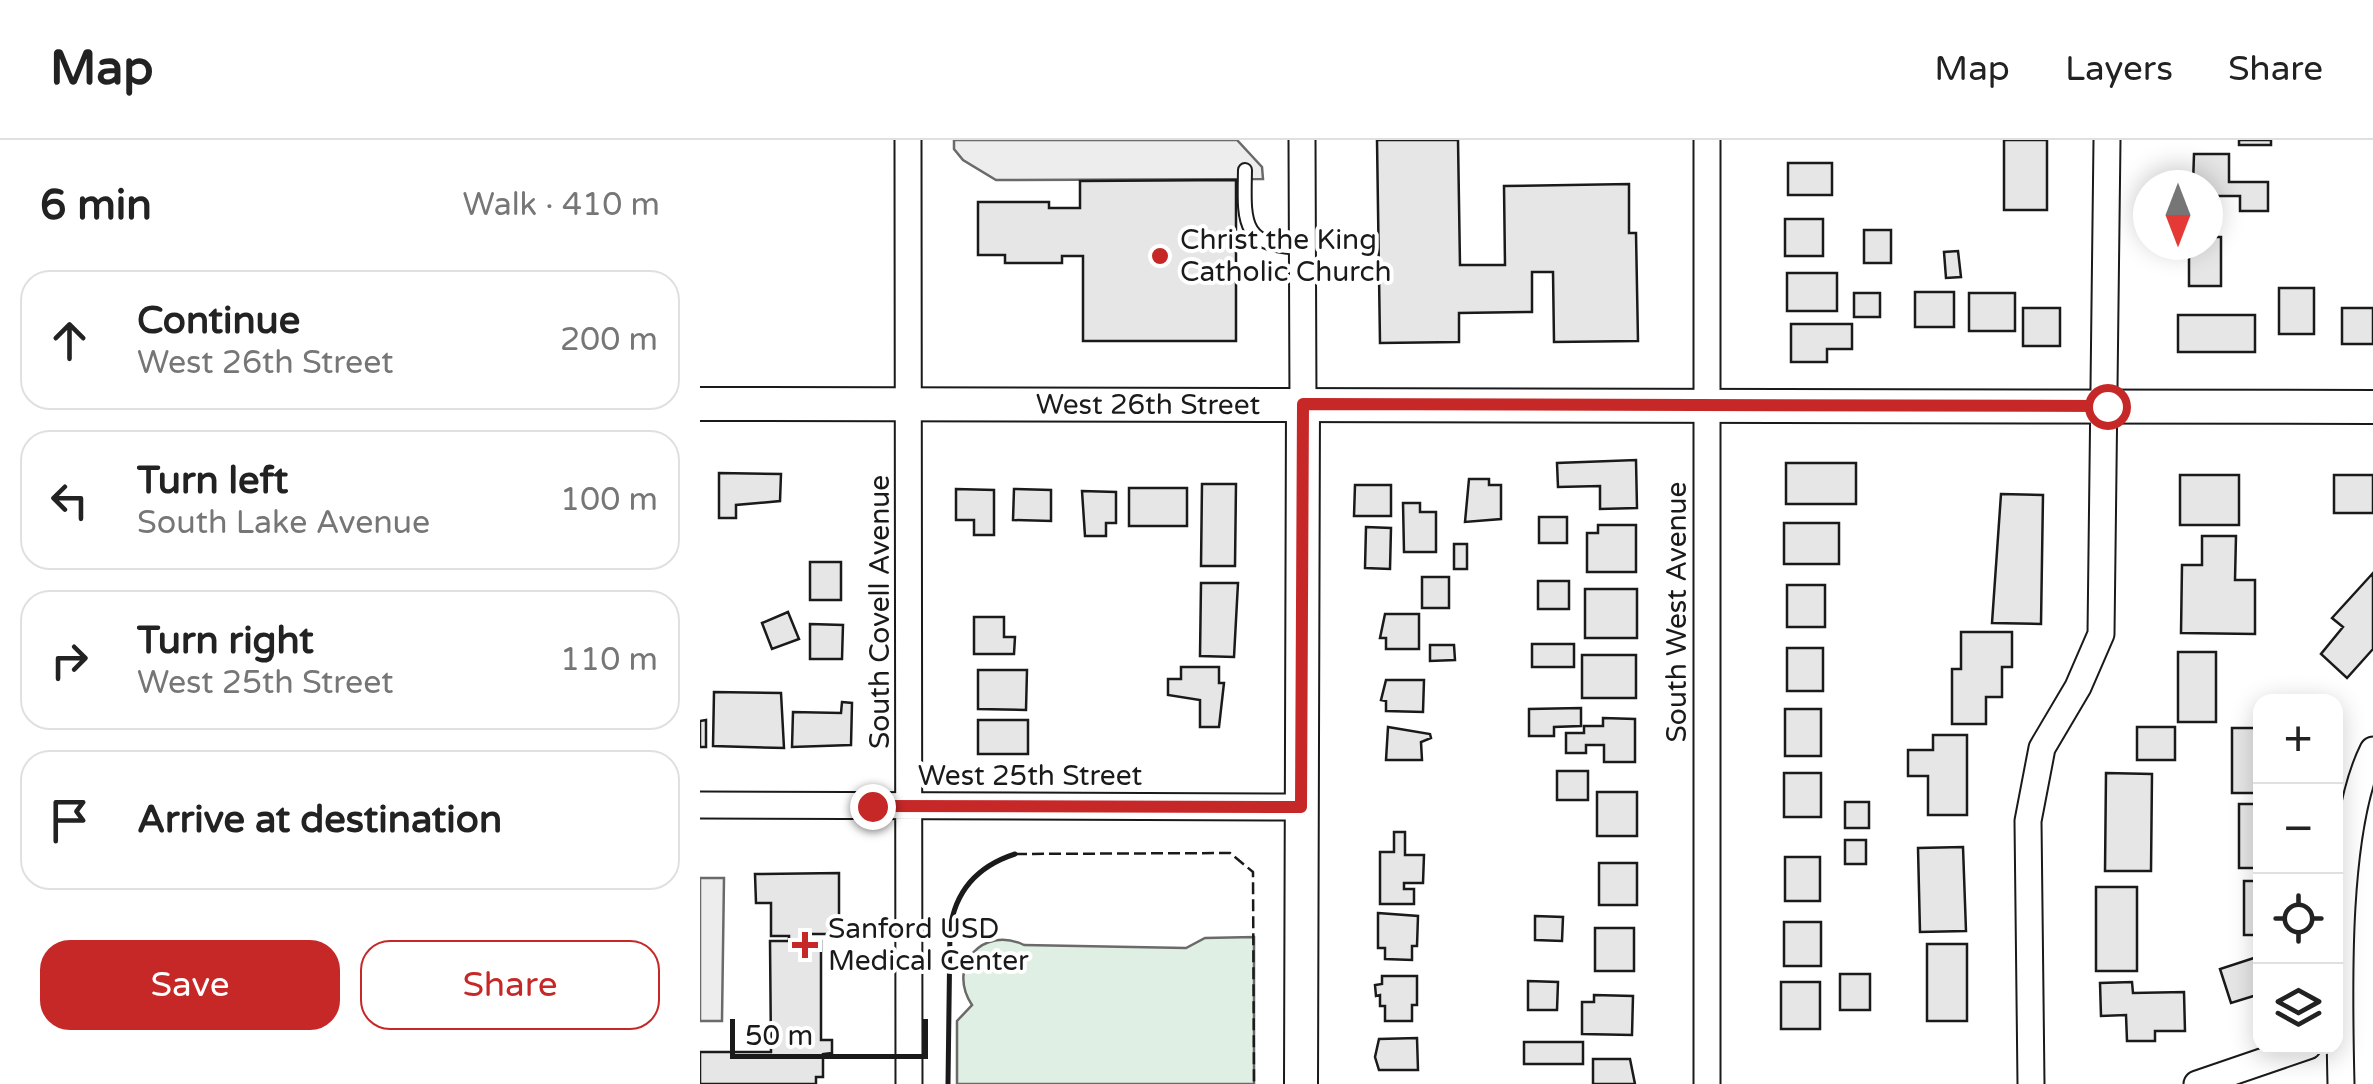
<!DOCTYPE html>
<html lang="en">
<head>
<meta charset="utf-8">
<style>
  body { margin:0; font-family:"Varela Round",sans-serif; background:#f2f2f2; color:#222 }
  .controls { position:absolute; right:30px; bottom:30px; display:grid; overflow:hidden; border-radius:20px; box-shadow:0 5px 25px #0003 }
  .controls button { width:90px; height:90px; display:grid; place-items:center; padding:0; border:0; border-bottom:2px solid #e0e0e0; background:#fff; color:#222; font:50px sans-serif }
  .compass { position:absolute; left:1433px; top:30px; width:90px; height:90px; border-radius:50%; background:#fff; box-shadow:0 5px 25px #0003; rotate:180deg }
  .scale { position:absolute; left:30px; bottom:25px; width:198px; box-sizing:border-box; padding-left:10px; border:5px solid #1a1a1a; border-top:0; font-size:28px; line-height:35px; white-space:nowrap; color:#1a1a1a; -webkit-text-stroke:8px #fff; paint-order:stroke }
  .stop { position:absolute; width:30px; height:30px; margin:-22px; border:8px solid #c62828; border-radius:50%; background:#fff }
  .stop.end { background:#c62828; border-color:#fff; box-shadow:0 2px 10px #0008 }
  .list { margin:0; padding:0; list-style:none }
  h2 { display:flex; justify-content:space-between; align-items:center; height:130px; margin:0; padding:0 40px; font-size:42px }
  h2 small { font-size:32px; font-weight:400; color:#767676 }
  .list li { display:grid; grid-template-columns:65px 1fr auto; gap:30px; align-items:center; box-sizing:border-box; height:140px; margin:0 20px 20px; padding:0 20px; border:2px solid #e0e0e0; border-radius:30px }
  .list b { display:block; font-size:38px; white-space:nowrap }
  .list p { margin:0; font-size:32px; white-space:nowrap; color:#767676 }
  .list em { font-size:32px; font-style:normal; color:#767676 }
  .actions { display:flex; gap:20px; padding:30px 40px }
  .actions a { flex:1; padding:22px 0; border:2px solid #c62828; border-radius:30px; text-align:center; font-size:35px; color:#c62828 }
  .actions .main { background:#c62828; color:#fff }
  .icon { flex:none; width:55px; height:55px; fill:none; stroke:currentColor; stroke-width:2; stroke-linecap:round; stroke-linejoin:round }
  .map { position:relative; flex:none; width:1673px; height:944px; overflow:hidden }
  header { display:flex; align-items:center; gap:60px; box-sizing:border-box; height:140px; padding:0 50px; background:#fff; border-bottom:2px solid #e0e0e0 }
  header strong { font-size:48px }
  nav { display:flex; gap:55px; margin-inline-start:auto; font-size:35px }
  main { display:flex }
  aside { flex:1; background:#fff }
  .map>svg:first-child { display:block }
</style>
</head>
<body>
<header>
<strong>Map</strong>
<nav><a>Map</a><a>Layers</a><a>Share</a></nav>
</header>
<main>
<aside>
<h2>6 min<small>Walk · 410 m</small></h2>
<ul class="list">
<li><svg class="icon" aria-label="ahead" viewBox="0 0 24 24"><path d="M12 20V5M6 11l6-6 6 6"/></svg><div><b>Continue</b><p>West 26th Street</p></div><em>200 m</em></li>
<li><svg class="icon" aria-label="left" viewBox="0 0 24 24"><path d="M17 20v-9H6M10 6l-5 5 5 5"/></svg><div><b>Turn left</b><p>South Lake Avenue</p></div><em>100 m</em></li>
<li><svg class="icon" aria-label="right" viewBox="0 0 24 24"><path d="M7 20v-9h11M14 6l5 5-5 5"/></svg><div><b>Turn right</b><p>West 25th Street</p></div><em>110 m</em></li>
<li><svg class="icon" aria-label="arrive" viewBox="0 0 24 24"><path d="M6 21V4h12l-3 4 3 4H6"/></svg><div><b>Arrive at destination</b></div></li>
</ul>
<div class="actions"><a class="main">Save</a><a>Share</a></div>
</aside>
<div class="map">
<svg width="1673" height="944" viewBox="0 0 1673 944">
  <rect width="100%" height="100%" fill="#fff"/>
  <path fill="#e0efe3" stroke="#6a6a6a" stroke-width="2.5" d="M554 797V944H257V881L272 865C246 826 283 785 324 805L486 808 505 798Z"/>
  <path fill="#ededed" stroke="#6a6a6a" stroke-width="2.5" d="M254 0H537L562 27 563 39 296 40 263 20 254 9Z
    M0 738H24L22 881H0Z"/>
  <path fill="#e6e6e6" stroke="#1a1a1a" stroke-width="2.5" d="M677 0H758L760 125H805L804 46 929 44V93H936L938 201 854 202 853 132H832V172L759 173V202L680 203Z
    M1304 0H1347V70H1304Z
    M1539 0H1571V5H1539Z
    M1494 14H1529V42H1568V71H1540V56H1508V45H1493Z
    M1088 23H1132V55H1088Z
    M536 40V201H383V116H362V123H305V115H278V62H349V68H380V41Z
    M1085 79H1123V116H1085Z
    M1164 90H1191V123H1164Z
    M1508 97H1521V146H1489V105H1508Z
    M1258 111 1261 137 1246 138 1244 112Z
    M1087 133H1137V171H1087Z
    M1579 148H1614V194H1579Z
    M1215 152H1254V187H1215Z
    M1154 153H1180V177H1154Z
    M1269 153H1315V191H1269Z
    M1323 168H1360V206H1323Z
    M1642 168H1673V204H1642Z
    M1478 175H1555V212H1478Z
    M1091 184H1152V209H1127V222H1091Z
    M936 320 937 368 900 369V346L858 347 857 323Z
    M1086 323H1156V364H1086Z
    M19 333 81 334 80 361 36 365V378H19Z
    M1480 335H1539V385H1480Z
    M1634 335H1673V373H1634Z
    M769 339H789V345H801V379L765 382Z
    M502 344H536L535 426H501Z
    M655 345H691V376H654Z
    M429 348H487V386H429Z
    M256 349 294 350V395H274V380H256Z
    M314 349 351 350V381L313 380Z
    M382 351 416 352V383H406V396H385Z
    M1301 354 1343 355 1341 484 1292 483Z
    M703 363H720V372H736V412H704Z
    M839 377H867V403H839Z
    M1084 383H1139V424H1084Z
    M898 385H936V432H887V393H898Z
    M666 387 691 388 690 429 665 428Z
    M1502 396H1536L1535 440H1555V494L1481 493 1482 425H1502Z
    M754 404H767V429H754Z
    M110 422H141V460H110Z
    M1673 433V509L1647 538 1621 514 1643 487 1632 478Z
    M722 437H749V468H722Z
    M838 441H869V469H838Z
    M501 443H538L534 517 500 516Z
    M1087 445H1125V487H1087Z
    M885 449H937V498H885Z
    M88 472 99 499 72 509 62 483Z
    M685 474H719V509H686V498H680Z
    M274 477H304V497H315L314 514H274Z
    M110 484 143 485 142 519H110Z
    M1261 492H1312V527H1302V557H1286V584H1252V529H1261Z
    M832 504H874V527H832Z
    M730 505H754L755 520 730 521Z
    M1087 508H1123V551H1087Z
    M1478 512H1516V582H1478Z
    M882 515H936V558H882Z
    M481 527H519V543H524L519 587H500V560L468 555V539H481Z
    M278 530H327L326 570 278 569Z
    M686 540H724L723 572 686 571V561L681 560Z
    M14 552 81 553 84 608 13 606Z
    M142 562 152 563 151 605 92 607 93 572 141 573Z
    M881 568V586L854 587V596H829V569Z
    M1085 569H1121V616H1085Z
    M903 578 935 579V622H904V605H886V613H866V593H884V586H903Z
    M6 580V607H0V581Z
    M278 580H328V614H278Z
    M688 587 730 594 731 598 721 602 722 620H686Z
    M1437 587H1475V620H1437Z
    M1532 588H1559L1560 653H1532Z
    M1233 595H1267V675H1228V636H1208V610H1233Z
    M857 631H888V660H857Z
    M1084 633H1121V677H1084Z
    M1406 633 1452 634 1451 731H1405Z
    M897 652H937V696H897Z
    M1145 662H1169V688H1145Z
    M1539 664H1560V728H1539Z
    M694 692H705V715H724L723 743H704V749H714V764H680V712H694Z
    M1145 700H1166V724H1145Z
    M1263 707 1266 791 1220 792 1218 708Z
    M1085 717H1120V761H1085Z
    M899 723H937V765H899Z
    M139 733V794H110V801H121V900H132V913L123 914V937H116V944H0V912H71L70 801H89V796H71V763H56L55 734Z
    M1544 741H1560V795H1544Z
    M1396 747H1437V831H1396Z
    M678 773 718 776 717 806H712V820L685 819V808H678Z
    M835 776 863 777 862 801 835 800Z
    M1084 782H1121V826H1084Z
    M895 788H934V831H895Z
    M1227 804H1267V881H1227Z
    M1560 816V854L1531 863 1520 829Z
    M1140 834H1170V870H1140Z
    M682 836H717V865H712V881H685V866H680V855L676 856 675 845 682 844Z
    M828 841 858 842 857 870H828Z
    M1081 842H1120V889H1081Z
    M1432 842 1433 853 1484 852 1485 891H1455V901H1427L1426 875 1401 876 1400 843Z
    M894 855 933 856 932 895 882 894V862H894Z
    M717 898 718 930H679L675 917 679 899Z
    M824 902H883V924H824Z
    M893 919H930L935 944H893Z"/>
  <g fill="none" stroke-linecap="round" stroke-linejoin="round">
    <g stroke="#1a1a1a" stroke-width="16">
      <path id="lane" d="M545 30C544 84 541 106 603 108"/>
    </g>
    <g stroke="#1a1a1a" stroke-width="29">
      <path id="street" d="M208 0 209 944
        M602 0 603 264
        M1007 0V944
        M0 665 601 667
        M1331 944 1328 681 1342 608 1378 547 1401 494 1407 0
        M1497 944 1608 906
        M1641 944C1639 854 1634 688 1673 610"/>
    </g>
    <g stroke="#1a1a1a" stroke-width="36">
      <g id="secondary">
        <path id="s1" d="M0 264 1673 267"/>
        <path d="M601 944 603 264"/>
      </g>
    </g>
    <use href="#lane" stroke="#fff" stroke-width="12"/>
    <use href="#street" stroke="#fff" stroke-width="25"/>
    <use href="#secondary" stroke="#fff" stroke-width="32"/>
    <path stroke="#1a1a1a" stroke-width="2.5" stroke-dasharray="12 5" stroke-linecap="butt" d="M315 714 530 713 553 732 554 944"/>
    <path stroke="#1a1a1a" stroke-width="5" d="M248 944 250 790C255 751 278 726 315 714"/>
  </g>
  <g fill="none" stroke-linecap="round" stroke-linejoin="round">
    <path stroke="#c62828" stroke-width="12" d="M172 666 601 667 603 264 1407 266"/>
  </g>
  <g fill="#c62828" stroke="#fff" stroke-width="4">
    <circle cx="460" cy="116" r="10"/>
    <path d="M100 790h10v10h10v10h-10v10h-10v-10h-10v-10h10z"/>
  </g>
  <g text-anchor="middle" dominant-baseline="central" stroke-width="8" stroke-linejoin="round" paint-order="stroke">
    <g font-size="28" fill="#1a1a1a" stroke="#fff" text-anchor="start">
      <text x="480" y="100">Christ the King<tspan x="480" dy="32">Catholic Church</tspan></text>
      <text x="128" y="789">Sanford USD<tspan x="128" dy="32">Medical Center</tspan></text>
    </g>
    <g font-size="28" fill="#1a1a1a" stroke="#fff">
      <text stroke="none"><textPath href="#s1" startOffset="448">West 26th Street</textPath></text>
      <text transform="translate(180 472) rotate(-90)">South Covell Avenue</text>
      <text transform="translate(977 472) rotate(-90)">South West Avenue</text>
      <text x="330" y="636">West 25th Street</text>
    </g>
  </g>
</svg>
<div class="controls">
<button>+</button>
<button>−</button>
<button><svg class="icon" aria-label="locate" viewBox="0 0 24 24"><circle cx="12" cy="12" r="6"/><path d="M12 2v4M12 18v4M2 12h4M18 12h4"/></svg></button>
<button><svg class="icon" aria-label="layers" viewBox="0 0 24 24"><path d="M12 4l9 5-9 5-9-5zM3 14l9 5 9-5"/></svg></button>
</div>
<svg class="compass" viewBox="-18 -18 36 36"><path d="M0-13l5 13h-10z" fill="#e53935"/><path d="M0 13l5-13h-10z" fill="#767676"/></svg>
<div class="scale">50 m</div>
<div class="stop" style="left:1407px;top:266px"></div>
<div class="stop end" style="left:172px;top:666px"></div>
</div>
</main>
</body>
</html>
